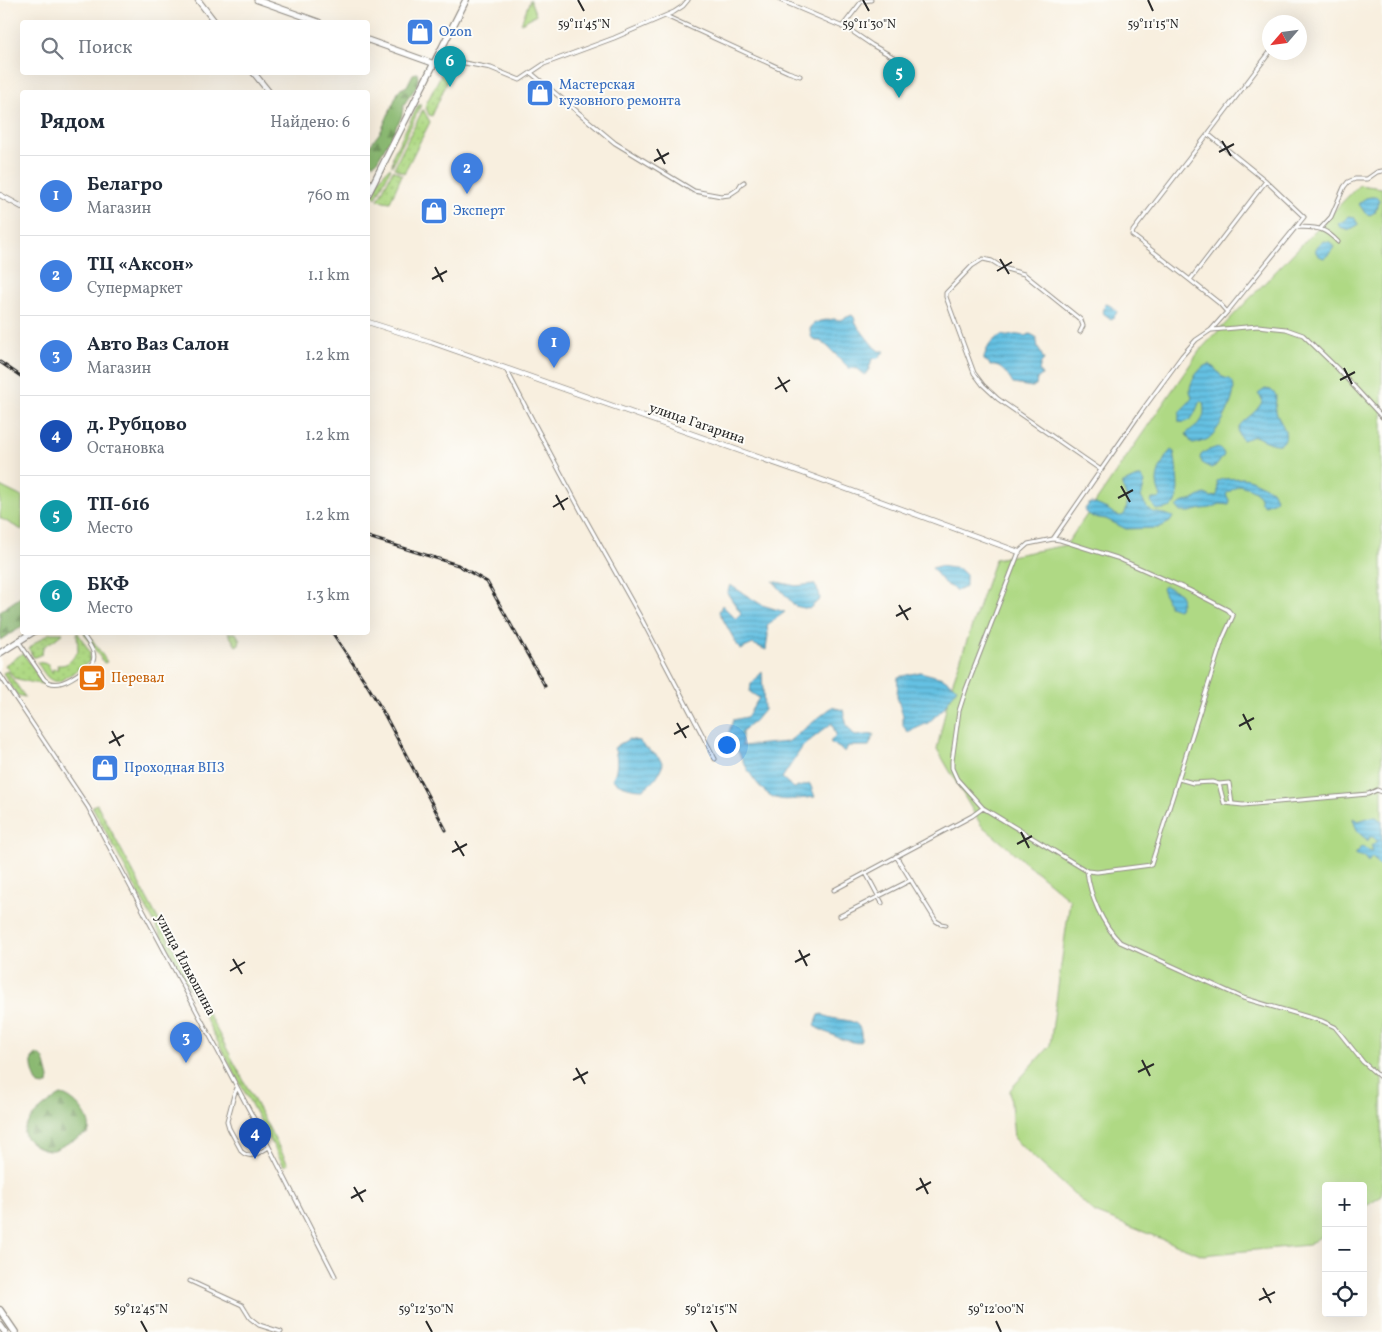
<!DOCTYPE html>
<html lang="ru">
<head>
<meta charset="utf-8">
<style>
  body { margin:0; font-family:Vollkorn,serif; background:#f6f6f7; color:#1f2937 }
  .controls { position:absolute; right:15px; bottom:15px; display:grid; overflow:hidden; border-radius:5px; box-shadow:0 5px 20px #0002 }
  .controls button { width:45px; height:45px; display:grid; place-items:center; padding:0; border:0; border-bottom:1px solid #e0e1e3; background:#fff; color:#1f2937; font:25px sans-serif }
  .compass { position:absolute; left:1262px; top:15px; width:45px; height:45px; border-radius:50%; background:#fff; box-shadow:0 5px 20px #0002; rotate:242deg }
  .you { position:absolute; left:726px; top:744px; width:18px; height:18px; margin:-12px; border:4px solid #fff; border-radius:50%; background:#1a73e8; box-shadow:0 0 0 8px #1a73e833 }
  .badge { display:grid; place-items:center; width:32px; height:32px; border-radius:50%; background:#ea580c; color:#fff; font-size:16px; font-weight:700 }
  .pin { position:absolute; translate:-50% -41px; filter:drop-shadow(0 1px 2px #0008) }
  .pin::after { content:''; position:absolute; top:26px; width:18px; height:15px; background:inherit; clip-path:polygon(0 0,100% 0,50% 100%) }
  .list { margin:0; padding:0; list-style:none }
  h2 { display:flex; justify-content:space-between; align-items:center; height:65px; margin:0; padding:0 20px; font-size:21px }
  h2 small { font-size:16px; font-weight:400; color:#747a83 }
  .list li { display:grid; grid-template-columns:32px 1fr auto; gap:15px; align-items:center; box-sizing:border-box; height:80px; padding:0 20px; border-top:1px solid #e0e1e3 }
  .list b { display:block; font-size:19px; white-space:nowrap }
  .list p { margin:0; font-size:16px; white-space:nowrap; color:#747a83 }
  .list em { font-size:16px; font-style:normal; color:#747a83 }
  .icon { flex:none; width:28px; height:28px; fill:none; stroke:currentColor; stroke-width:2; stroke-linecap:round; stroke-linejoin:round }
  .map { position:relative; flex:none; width:1382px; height:1332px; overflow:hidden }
  .search { position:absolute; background:#fff; box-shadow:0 5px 20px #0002; left:20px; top:20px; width:350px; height:55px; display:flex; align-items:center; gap:12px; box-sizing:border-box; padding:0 18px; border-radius:5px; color:#747a83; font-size:19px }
  .panel { position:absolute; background:#fff; box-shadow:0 5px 20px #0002; left:20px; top:90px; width:350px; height:545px; border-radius:5px }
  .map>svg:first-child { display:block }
</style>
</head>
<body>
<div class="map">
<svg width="1382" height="1332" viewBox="0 0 1382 1332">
  <defs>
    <pattern id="grass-dots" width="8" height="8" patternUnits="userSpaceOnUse" patternTransform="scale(1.25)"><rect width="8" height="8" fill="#afd984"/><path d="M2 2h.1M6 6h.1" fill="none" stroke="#97ba72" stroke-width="1.8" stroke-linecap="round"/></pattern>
    <pattern id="forest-firs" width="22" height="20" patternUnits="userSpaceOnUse" patternTransform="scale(1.25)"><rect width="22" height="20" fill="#8bb972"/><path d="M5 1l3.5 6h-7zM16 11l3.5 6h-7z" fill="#72975e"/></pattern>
    <pattern id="water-rules" width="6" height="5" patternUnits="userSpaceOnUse" patternTransform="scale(1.25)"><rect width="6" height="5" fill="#65c1e3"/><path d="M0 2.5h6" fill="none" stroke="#539db8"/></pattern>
  </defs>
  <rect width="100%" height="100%" fill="#fdfcf7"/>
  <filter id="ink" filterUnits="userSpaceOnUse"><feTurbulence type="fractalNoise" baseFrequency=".02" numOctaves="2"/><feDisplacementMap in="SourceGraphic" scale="10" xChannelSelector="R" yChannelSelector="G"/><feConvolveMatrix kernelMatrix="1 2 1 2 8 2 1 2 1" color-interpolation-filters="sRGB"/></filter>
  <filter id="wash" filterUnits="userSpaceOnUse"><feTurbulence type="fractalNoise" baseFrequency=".0096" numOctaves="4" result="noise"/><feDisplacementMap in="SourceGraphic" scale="20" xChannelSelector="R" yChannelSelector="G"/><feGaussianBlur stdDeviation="1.12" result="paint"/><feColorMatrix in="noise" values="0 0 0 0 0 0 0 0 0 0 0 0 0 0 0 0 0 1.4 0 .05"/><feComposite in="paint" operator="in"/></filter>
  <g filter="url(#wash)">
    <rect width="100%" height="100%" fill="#f8efdf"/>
    <path fill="url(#grass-dots)" stroke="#6d8258" d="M447 63 450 64 453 68 432 116 429 115 425 106Z
      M418 105H421L392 166 393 155Z
      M423 109 430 122 404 173 394 168Z
      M389 168H391L376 198 373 195V193L380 178Z
      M393 170 402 175 390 202 378 200Z
      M50 633H63L54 640 43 647 42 654 36 657H33L29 649 36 642Z
      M77 633H78L90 652 89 662 61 681C48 684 43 671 37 662L48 664 52 673 53 669H58L57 665C70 666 71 659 78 652Z
      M84 633H88L107 662 104 663Z
      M228 633H236L240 640 239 644 236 646Z
      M23 653 44 684 29 682 14 678 5 665Z
      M7 671 9 674 25 697 17 695 3 673Z
      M97 804 288 1164 284 1166 92 806Z"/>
    <path fill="url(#forest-firs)" stroke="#5b724e" d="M417 73C422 86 409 94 404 105 402 109 403 115 400 120 398 124 396 125 395 130L377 161 373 164 368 161V148L381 131 399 90 407 86 413 74Z
      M22 596V627L0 640V611Z
      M36 1054 41 1056 44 1059 49 1078 48 1084 44 1086 39 1085C34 1078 31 1067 32 1058Z
      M61 1095C73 1096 95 1120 88 1133L54 1150C43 1151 31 1145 25 1136 24 1132 23 1132 25 1128 28 1118 51 1100 61 1095Z"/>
    <path fill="#afd984" stroke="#6d8258" d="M530 0H531V2L536 15 521 23Z
      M1359 185 1382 188V1196L1363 1208V1186H1326V1233L1308 1245 1203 1255 1095 1213 1014 1139 1010 1090 1050 1045 1070 900 981 825 937 749 950 690 995 559 1066 545 1200 350Z
      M0 486 22 497V530L0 518Z"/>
    <path fill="url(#water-rules)" stroke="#487687" d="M1371 197H1378L1379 200 1375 212 1370 215 1365 213 1359 204 1360 202 1366 198Z
      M1348 216 1354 217 1358 224V225L1349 230 1340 227 1338 224 1345 220Z
      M1324 241 1330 242 1334 247 1329 254 1324 258C1311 254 1315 246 1324 241Z
      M1105 304C1109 304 1114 308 1117 312L1114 317 1111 319 1103 313Z
      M852 315 854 317 856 324 874 347 879 351H885L877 359 876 358 872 359 869 369 865 375 858 369 849 368 827 346 820 341H816L811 337 810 329 813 324 820 321 834 319 840 320Z
      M1030 334 1036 337 1038 347 1044 360 1041 363 1039 370 1042 375 1037 379 1036 386 1032 387 1013 384C1008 376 1002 364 990 366L989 363 984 360V358C986 348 992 339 1002 335 1007 337 1008 336 1014 335 1020 334 1024 338 1030 334Z
      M1209 364C1215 367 1218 373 1223 377 1227 379 1231 379 1233 383 1238 396 1219 431 1208 439 1204 441 1198 443 1194 444L1191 442 1186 434C1198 422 1207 423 1203 402L1200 401C1195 411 1193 425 1179 422 1177 408 1186 408 1192 398 1192 396 1190 393 1190 390 1190 381 1200 366 1209 364Z
      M1265 389 1271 390 1276 395C1276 400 1275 407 1276 411 1278 422 1293 434 1281 444 1271 445 1264 440 1255 436L1243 440C1231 429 1243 422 1251 415 1256 411 1259 407 1262 402V399L1258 394Z
      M1215 448C1220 448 1223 450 1224 455L1217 465 1211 468 1203 464 1200 458 1201 455 1206 451Z
      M1171 450 1174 452C1176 463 1181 495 1175 504 1171 509 1162 509 1156 510L1151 502 1152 499H1159L1161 497C1159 492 1157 487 1157 481 1157 472 1165 456 1171 450Z
      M1138 477H1141L1145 482 1141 497C1152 519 1154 509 1173 517L1170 522 1158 528 1126 529 1106 519 1093 517 1085 512V509L1089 504 1092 503C1097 504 1102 507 1107 509 1114 513 1123 522 1126 510 1129 501 1126 494 1122 486L1123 483Z
      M1243 478 1249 479 1272 490 1276 498 1275 501 1264 505 1261 503C1260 490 1250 488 1239 485L1226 494 1230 502 1229 505 1220 504 1211 508 1202 509 1190 512H1181L1177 507C1183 500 1185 503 1193 500 1197 498 1200 495 1205 494L1211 497 1216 496 1218 493 1217 481 1223 479Z
      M939 566 960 569 966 575V587L956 591 955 589 946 585 932 568Z
      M773 581 796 586 814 584 819 592 820 599 809 609 795 606Z
      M730 585 762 605 785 612 767 625 768 635 766 650 753 644 740 650 719 612 722 605 736 619 741 613 727 593Z
      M1165 586 1179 592C1182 598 1183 604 1178 609L1169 606 1162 588Z
      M762 672 764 710 754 722 742 731V746L788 742 832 707 843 710 847 726 855 736 874 734 869 746H848L845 752 830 742 836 735 832 723 803 746 782 778 794 788 810 784 815 797C805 798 787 801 779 799 755 794 739 752 729 732L733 720 747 717 759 698 750 692 751 684Z
      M920 672 943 678 957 688 943 709 928 723 908 732 903 726V716L897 697 898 677Z
      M629 739 639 741C646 751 656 751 663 764 659 775 654 782 643 789 633 789 619 786 612 779 618 771 618 757 614 748L618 745Z
      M1371 817H1376L1382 821V859L1381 860 1382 865 1379 866 1372 857 1368 862 1364 857 1356 855V853L1362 847 1369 850 1373 851 1371 845 1376 842V840L1373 837H1369V840H1366L1367 839C1358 835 1355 827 1353 818L1358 821Z
      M822 1014C838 1025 864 1012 861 1041L857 1043 841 1039 817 1028 815 1025 819 1015Z"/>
  </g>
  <g filter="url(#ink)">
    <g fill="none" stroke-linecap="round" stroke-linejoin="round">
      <g stroke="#928d85" stroke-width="5">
        <path id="minor" d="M780 0 850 30 872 45 902 62
          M666 16 788 72 800 76
          M842 27 862 1 871 0
          M438 58 491 68 520 80 544 64 614 38 674 12 683 6 688 0
          M531 73 615 143 694 191 721 196 729 195 738 189 741 184 744 182
          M1208 134 1266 181 1190 280 1219 303 1227 312 1211 330 1196 340 1182 356 1141 412 1053 539 1028 544 1019 552 966 689 959 711 952 761V768L957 779 983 808 1087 871C1090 896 1102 924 1120 942L1243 998 1322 1021 1335 1027 1363 1062 1382 1079
          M1296 227C1317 228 1323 226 1338 242
          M1321 228 1331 217 1344 187 1348 182 1355 179H1367L1377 172 1382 171
          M1190 280 1132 235 1133 231 1208 134 1270 52
          M1227 312 1304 217 1266 181
          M1212 330 1258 326 1286 329 1303 335 1337 368 1382 417
          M1080 332 1083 326 1081 320 1024 274 1003 268 992 261 983 259 972 266 946 293V297L974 373 983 385 998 399 1101 470
          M506 369 534 423 581 511 641 618 715 759
          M1053 539 1060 540 1117 558 1189 590 1228 610 1233 616 1223 638 1151 865 1097 872 1087 871
          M19 642 44 679C58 692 77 674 90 666 100 655 88 643 81 632
          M0 675 88 807 269 1147 335 1276
          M1179 779 1193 783 1212 782 1219 784 1224 803 1243 805 1368 794 1377 790 1382 792
          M1219 784 1229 783 1232 804
          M896 856 936 921 941 924 946 925
          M866 873 882 903
          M834 890 972 816 983 808
          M840 916 911 880
          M237 1088 234 1095 227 1121 229 1128 242 1152C251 1160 260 1152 269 1147
          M190 1281 242 1305 250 1318 259 1325 281 1332"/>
      </g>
      <g stroke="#928d85" stroke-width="6">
        <path id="tertiary" d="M0 195 22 207
          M368 322 431 342 803 473 1019 552"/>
      </g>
      <g stroke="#928d85" stroke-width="7">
        <path id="secondary" d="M198 0 215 22
          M257 0 319 22
          M368 40 435 64
          M253 72 269 92"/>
      </g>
      <g stroke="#928d85" stroke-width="8">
        <path id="primary" d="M368 194 466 0
          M0 653 33 632
          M0 1310 15 1332
          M0 1325 5 1332"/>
      </g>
      <use href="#minor" stroke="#fff" stroke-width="3"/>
      <use href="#tertiary" stroke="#fff" stroke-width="4.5"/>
      <use href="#secondary" stroke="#fff" stroke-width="5"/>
      <use href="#primary" stroke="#fff" stroke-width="5.5"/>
      <g stroke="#2b2b2b" stroke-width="3">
        <path id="rail" d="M0 362 22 377
          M368 537 458 565 487 582 545 686
          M332 632 366 683 381 708 446 830"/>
      </g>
      <use href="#rail" stroke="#fdfcf7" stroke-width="1" stroke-dasharray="4" stroke-linecap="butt"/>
    </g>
  </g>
  <path fill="none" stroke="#2b2b2b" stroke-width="2" d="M578 0 584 11M863 0 869 11M1148 0 1153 11M1222 141 1231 156M657 149 665 164M1219 152 1234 144M654 161 669 153M1000 259 1009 274M435 267 443 282M997 271 1012 262M432 279 447 271M1344 368 1352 384M778 377 787 392M1340 380 1355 372M775 389 790 380M1121 486 1130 502M556 495 564 510M1118 498 1133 490M553 507 568 498M899 605 908 620M896 616 911 608M1243 714 1251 730M677 723 686 738M1239 726 1254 718M112 731 120 746M674 734 689 726M109 743 124 735M1021 832 1029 848M455 841 464 856M1017 844 1032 836M452 852 467 844M799 950 807 966M233 959 242 974M795 962 810 954M230 971 245 962M1142 1060 1150 1076M576 1068 585 1084M1138 1072 1154 1064M573 1080 588 1072M920 1178 928 1194M354 1187 363 1202M916 1190 931 1182M351 1198 366 1190M1263 1288 1271 1303M1259 1300 1275 1292M141 1321 147 1332M426 1321 432 1332M711 1321 717 1332M996 1321 1001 1332"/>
  <defs>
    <g id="shop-square" transform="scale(1.4375)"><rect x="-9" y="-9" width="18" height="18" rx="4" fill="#3f7fe0" stroke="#fdfcf7"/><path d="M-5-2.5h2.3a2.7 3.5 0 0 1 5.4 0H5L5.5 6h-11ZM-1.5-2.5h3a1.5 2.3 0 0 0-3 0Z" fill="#fff"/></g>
    <g id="cafe-square" transform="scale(1.4375)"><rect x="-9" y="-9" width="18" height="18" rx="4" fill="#e8710a" stroke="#fdfcf7"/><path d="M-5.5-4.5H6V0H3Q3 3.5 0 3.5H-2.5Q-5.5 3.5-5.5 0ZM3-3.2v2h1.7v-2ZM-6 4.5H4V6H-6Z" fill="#fff"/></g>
  </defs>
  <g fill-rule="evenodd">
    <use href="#shop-square" x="420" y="32"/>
    <use href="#shop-square" x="540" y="93"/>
    <use href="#shop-square" x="434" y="211"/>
    <use href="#cafe-square" x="92" y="678"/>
    <use href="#shop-square" x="105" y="768"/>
  </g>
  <g text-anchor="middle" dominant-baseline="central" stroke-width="4" stroke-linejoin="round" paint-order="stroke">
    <g font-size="14" fill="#366cbe" stroke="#fdfcf7" text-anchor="start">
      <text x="439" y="32">Ozon</text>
      <text x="559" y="85">Мастерская<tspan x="559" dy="16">кузовного ремонта</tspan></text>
      <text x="453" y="211">Эксперт</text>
      <text x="124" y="768">Проходная ВПЗ</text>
    </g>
    <g font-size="14" fill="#2b2b2b" stroke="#fdfcf7">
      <text transform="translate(697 424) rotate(19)">улица Гагарина</text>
      <text transform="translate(185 965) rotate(62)">улица Ильюшина</text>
    </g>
    <g font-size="14" fill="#c56008" stroke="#fdfcf7" text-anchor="start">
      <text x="111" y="678">Перевал</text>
    </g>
  </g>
  <g font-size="12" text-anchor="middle" fill="#2b2b2b" stroke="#fdfcf7" stroke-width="4" stroke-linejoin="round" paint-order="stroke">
    <text x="584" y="28">59°11'45"N</text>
    <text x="869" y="28">59°11'30"N</text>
    <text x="1153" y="28">59°11'15"N</text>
    <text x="141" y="1313">59°12'45"N</text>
    <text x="426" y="1313">59°12'30"N</text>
    <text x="711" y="1313">59°12'15"N</text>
    <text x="996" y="1313">59°12'00"N</text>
  </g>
</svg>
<div class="controls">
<button>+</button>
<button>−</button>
<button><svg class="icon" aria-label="locate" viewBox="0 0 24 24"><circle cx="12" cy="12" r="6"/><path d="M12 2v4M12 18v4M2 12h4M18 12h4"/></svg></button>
</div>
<svg class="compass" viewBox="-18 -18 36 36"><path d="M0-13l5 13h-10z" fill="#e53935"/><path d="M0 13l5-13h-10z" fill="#747a83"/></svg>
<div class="you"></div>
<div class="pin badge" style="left:554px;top:368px;background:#3f7fe0">1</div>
<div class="pin badge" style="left:467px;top:194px;background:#3f7fe0">2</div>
<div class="pin badge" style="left:186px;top:1063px;background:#3f7fe0">3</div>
<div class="pin badge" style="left:255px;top:1159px;background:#1a4fb4">4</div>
<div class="pin badge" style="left:899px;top:98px;background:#0f9aa8">5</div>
<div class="pin badge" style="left:450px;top:87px;background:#0f9aa8">6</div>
<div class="search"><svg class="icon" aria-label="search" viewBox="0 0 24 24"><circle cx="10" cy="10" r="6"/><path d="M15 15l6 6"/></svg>Поиск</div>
<section class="panel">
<h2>Рядом<small>Найдено: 6</small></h2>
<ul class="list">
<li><span class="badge" style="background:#3f7fe0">1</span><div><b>Белагро</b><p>Магазин</p></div><em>760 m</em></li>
<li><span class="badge" style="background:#3f7fe0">2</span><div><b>ТЦ «Аксон»</b><p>Супермаркет</p></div><em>1.1 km</em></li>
<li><span class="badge" style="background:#3f7fe0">3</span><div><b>Авто Ваз Салон</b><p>Магазин</p></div><em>1.2 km</em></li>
<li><span class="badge" style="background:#1a4fb4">4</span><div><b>д. Рубцово</b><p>Остановка</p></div><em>1.2 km</em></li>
<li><span class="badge" style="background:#0f9aa8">5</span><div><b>ТП-616</b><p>Место</p></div><em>1.2 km</em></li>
<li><span class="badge" style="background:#0f9aa8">6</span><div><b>БКФ</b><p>Место</p></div><em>1.3 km</em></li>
</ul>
</section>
</div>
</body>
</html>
